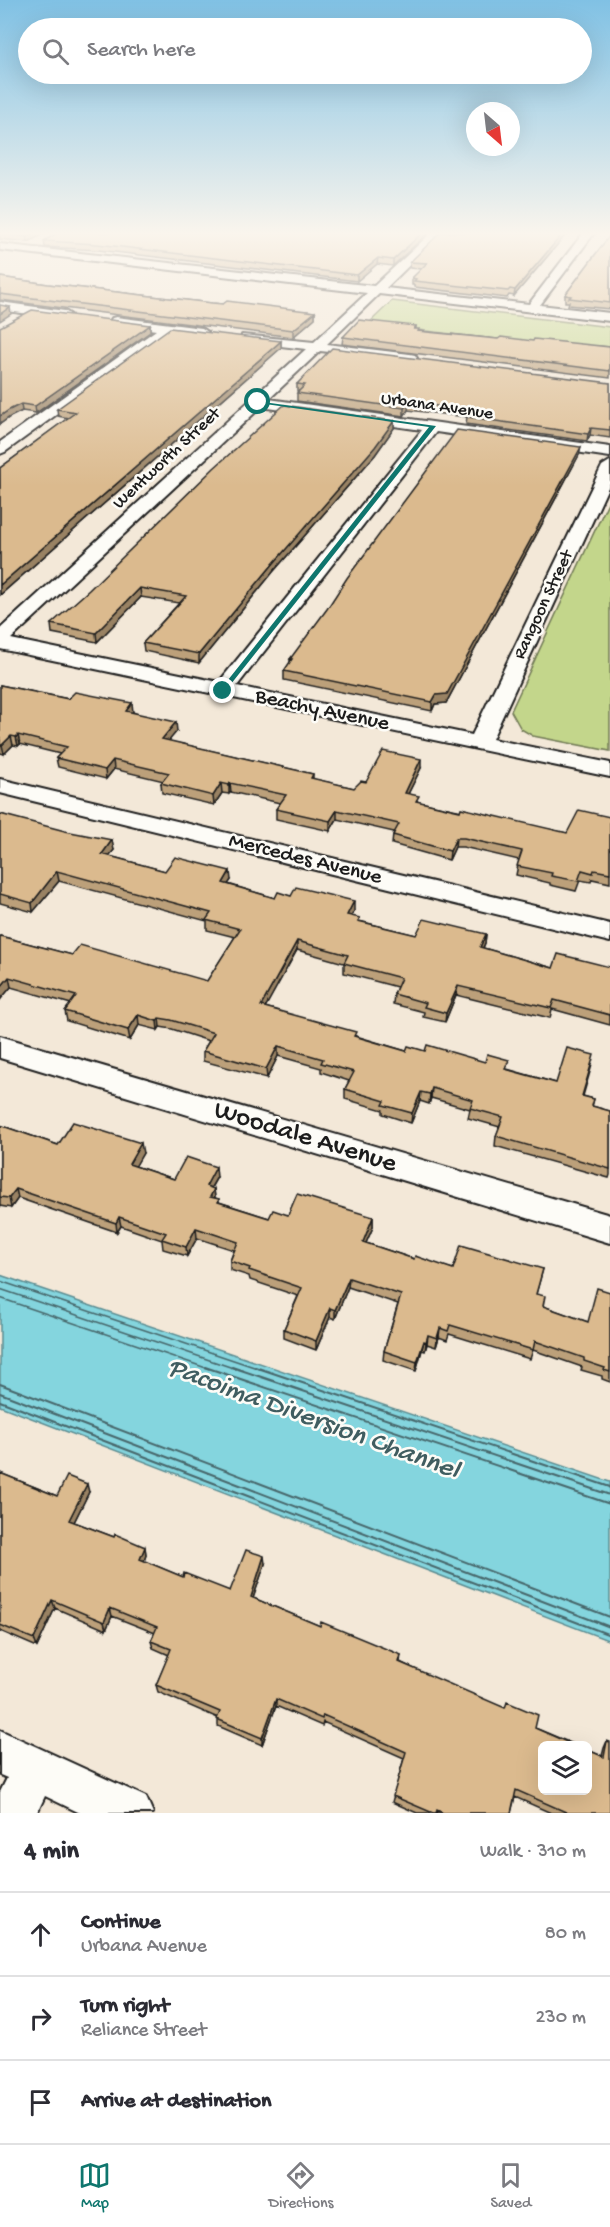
<!DOCTYPE html>
<html lang="en">
<head>
<meta charset="utf-8">
<style>
  body { margin:0; font-family:"Gochi Hand",sans-serif; background:#f2f2f3; color:#2b2b33 }
  .controls { position:absolute; right:18px; bottom:18px; display:grid; overflow:hidden; border-radius:9px; box-shadow:0 6px 24px #0002 }
  .controls button { width:54px; height:54px; display:grid; place-items:center; padding:0; border:0; border-bottom:2px solid #e1e1e2; background:#fff; color:#2b2b33; font:30px sans-serif }
  .compass { position:absolute; left:466px; top:102px; width:54px; height:54px; border-radius:50%; background:#fff; box-shadow:0 6px 24px #0002; rotate:152deg }
  .stop { position:absolute; width:18px; height:18px; margin:-14px; border:4px solid #0f766e; border-radius:50%; background:#fff }
  .stop.end { background:#0f766e; border-color:#fff; box-shadow:0 2px 6px #0008 }
  .list { margin:0; padding:0; list-style:none }
  h2 { display:flex; justify-content:space-between; align-items:center; height:78px; margin:0; padding:0 24px; font-size:26px }
  h2 small { font-size:20px; font-weight:400; color:#7c7c81 }
  .list li { display:grid; grid-template-columns:39px 1fr auto; gap:18px; align-items:center; box-sizing:border-box; height:84px; padding:0 24px; border-top:2px solid #e1e1e2 }
  .list b { display:block; font-size:22px; white-space:nowrap }
  .list p { margin:0; font-size:20px; white-space:nowrap; color:#7c7c81 }
  .list em { font-size:20px; font-style:normal; color:#7c7c81 }
  .icon { flex:none; width:33px; height:33px; fill:none; stroke:currentColor; stroke-width:2; stroke-linecap:round; stroke-linejoin:round }
  .map { position:relative; flex:none; width:610px; height:1813px; overflow:hidden }
  .search { position:absolute; background:#fff; box-shadow:0 6px 24px #0002; left:18px; right:18px; top:18px; height:66px; display:flex; align-items:center; gap:15px; box-sizing:border-box; padding:0 21px; border-radius:33px; color:#7c7c81; font-size:22px }
  .sheet { height:330px; background:#fff }
  nav { display:flex; justify-content:space-around; align-items:center; box-sizing:border-box; height:84px; border-top:2px solid #e1e1e2; background:#fff; font-size:16px; color:#7c7c81 }
  nav a { display:grid; justify-items:center; gap:3px }
  nav .on { color:#0f766e }
  .map>svg:first-child { display:block }
</style>
</head>
<body>
<div class="map">
<svg width="610" height="1813" viewBox="0 0 610 1813">
  <rect width="100%" height="100%" fill="#f3e8d8"/>
  <filter id="ink" filterUnits="userSpaceOnUse"><feTurbulence type="fractalNoise" baseFrequency=".0167" numOctaves="2"/><feDisplacementMap in="SourceGraphic" scale="12" xChannelSelector="R" yChannelSelector="G"/><feConvolveMatrix kernelMatrix="1 2 1 2 8 2 1 2 1" color-interpolation-filters="sRGB"/></filter>
  <g filter="url(#ink)">
    <path fill="#c3d68b" stroke="#707954" stroke-width="1.5" d="M392 301 610 327V353L368 324Z
      M610 498V751L533 736 521 729 511 711Z"/>
    <path fill="#84d5de" stroke="#5a8b90" stroke-width="1.5" d="M0 1275 610 1482V1641L0 1406Z"/>
    <g fill="none" stroke-linecap="round" stroke-linejoin="round">
      <path stroke="#46666a" stroke-width="1.5" d="M0 1281 260 1369
        M0 1289 236 1369
        M0 1298 209 1369"/>
      <path stroke="#46666a" stroke-width="2" d="M205 1367 610 1504
        M232 1367 610 1495
        M255 1367 610 1487
        M0 1384 610 1617
        M0 1393 610 1627
        M0 1401 610 1635"/>
      <g stroke="#1c1c1c" stroke-width="4">
        <path id="minor" d="M432 232H443L386 288 529 304 584 232H595L540 305 610 313V321L379 294 327 344 410 354 415 355 417 358 415 361 320 351 269 399 610 447V457L436 432 237 686 472 735 602 466 610 461V483L492 739 610 763V777L0 649V629L306 349 247 342 242 341 241 338 242 335 314 342 367 293 0 250V244L374 286ZM261 407 422 430 219 682 11 639Z
          M0 302 65 311 71 315 65 319 0 310Z
          M116 317 202 328 208 332 202 336 170 332 5 452 0 454V442L156 330 112 324 110 321 112 318Z
          M0 779 610 924V942L0 793Z
          M0 1036 610 1215V1243L0 1058Z
          M0 1730 146 1797 153 1813H80L45 1796 37 1813H0V1792L7 1778 0 1775Z"/>
      </g>
      <use href="#minor" fill="#fdfcf7" fill-rule="evenodd"/>
    </g>
    <path fill="#bca07a" stroke="#1c1c1c" stroke-width="1.5" d="M0 232H47L28 242 0 239Z
      M59 232H429L393 266 377 264 357 281 98 250 45 247 44 241Z
      M568 232 514 296 509 295 507 298 414 287V285H412V278L422 269 410 268V262Z
      M610 235V309L568 305 569 302H565V295Z
      M0 277 48 284 212 303 315 312V318L293 337 0 300Z
      M150 325V332L36 413 22 411 10 417 0 424V327Z
      M416 326V329L419 331 498 339 610 347V378L342 344 343 337Z
      M281 341V348L0 595V468L68 418 58 416 57 409Z
      M610 383V438L590 435 587 441 466 424 467 417 408 410 404 416 297 401V393L299 391H297V384Z
      M394 421V428L375 455 273 572 199 663 144 651 143 643 179 603 141 597 97 642 52 633 51 624Z
      M581 447 579 455 446 703 435 704 432 711 284 680V671L290 663V659Z
      M0 685 133 712 177 731 168 741 313 774V779L354 788 366 782 421 768 408 794 419 802 567 833 610 817V883L592 879 591 882 580 880 576 891 550 885V883L516 875 519 860 463 847H455L449 860 392 844 393 835 394 832 337 819 330 831 276 819V809L280 803 231 792 229 794 222 793 214 805 162 793 161 783 164 781 114 769 106 779 58 767 56 758 60 754 20 744 18 746 13 745 4 754 0 753Z
      M0 814 114 850 109 856 165 871 231 880 228 884 275 898 354 911 351 916 359 921 416 935 486 934 485 943 483 948 553 968 610 967V1025L552 1009 550 1018 456 995 445 1022 423 1017 424 1012 393 1004 394 994 397 987 344 973V963L297 950 265 1007 356 1036 406 1051H425L507 1069 556 1083 592 1065 583 1096 594 1099 592 1106 610 1111V1175L609 1178 495 1146 496 1136 500 1127 468 1118 470 1109 431 1098 429 1104 420 1101 411 1123 383 1114V1110L345 1099V1089L349 1081 321 1072V1068L278 1056 267 1078 203 1061V1051L209 1041 172 1029 160 1027 158 1030 139 1025 130 1040 67 1021 65 1011 71 1004 11 987 0 1000V936L72 955 207 981 235 937 207 930V921L59 881 33 912 0 903Z
      M0 1124V1125L58 1145 143 1153 135 1166 174 1179 217 1177 211 1188 214 1189 215 1198 219 1199V1202L269 1218 288 1215 373 1217V1227L366 1243 414 1259 453 1269H543L536 1294 543 1306 588 1322 610 1292V1382L602 1379V1376L581 1370 582 1367 533 1350 530 1359 449 1334 447 1340 439 1337 436 1347 427 1344 425 1351 422 1350 416 1371 383 1360 384 1351 398 1304 348 1287 335 1319 330 1317 316 1350 284 1338V1329L298 1296 250 1280 249 1276 230 1270V1261L234 1250 197 1238 187 1256 163 1249 162 1240 121 1226 117 1232 18 1198 11 1208 0 1206Z
      M0 1473 57 1496 89 1492 74 1522 114 1537 145 1547 146 1555 144 1561 183 1577 230 1591 265 1564 253 1598 320 1626 401 1655 400 1662 535 1728 602 1756 604 1748 607 1741 610 1813H551L515 1797 511 1813H417L392 1802 404 1758 323 1722 322 1726 276 1706 262 1745 218 1726V1718L158 1692 156 1685 169 1655 153 1648 151 1641 155 1633 112 1616 106 1630 55 1608 37 1647 0 1631Z"/>
    <path fill="#998263" stroke="#1c1c1c" stroke-width="1.5" d="M36 232H47L28 242 27 237Z
      M423 232H429L393 266V260Z
      M564 232H568L514 296 515 290Z
      M378 258 377 264 357 281V275Z
      M10 307 11 314 0 321V314Z
      M315 312V318L293 337V330Z
      M150 325V332L36 413 35 406Z
      M281 341V348L0 595V585Z
      M409 402 408 410 404 416V408Z
      M21 404 22 411 10 417 0 424V416L9 410Z
      M394 421V428L375 455 273 572 199 663V654L273 564Z
      M591 428 590 435 587 441 588 434Z
      M581 447 579 455 446 703 435 704 432 711V702Z
      M140 588 141 597 97 642 96 633Z
      M132 703 133 712 127 719 126 711Z
      M176 722 177 731 163 748 162 739Z
      M18 735 20 744 18 746 16 737Z
      M11 736 13 745 4 754 2 745Z
      M421 759V768L404 802 405 793Z
      M113 760 114 769 106 779 105 770Z
      M221 783 222 793 214 805 213 796Z
      M230 783 231 792 229 794V785Z
      M337 810V819L330 831V821Z
      M456 838 455 847 449 860 450 851Z
      M112 840 114 850 103 863 102 854Z
      M57 871 59 881 33 912 32 903Z
      M230 871 231 880 223 892V883Z
      M354 901V911L347 924V915Z
      M486 934 485 943 479 957 480 947Z
      M297 941V950L261 1015V1006Z
      M9 977 11 987 0 1000V988Z
      M458 986 456 995 445 1022 446 1013Z
      M138 1015 139 1025 130 1040 128 1030Z
      M159 1018 160 1027 158 1030 157 1021Z
      M278 1046V1056L267 1078 266 1069Z
      M432 1088 431 1098 429 1104 430 1094Z
      M421 1092 420 1101 411 1123 412 1113Z
      M141 1143 143 1153 131 1174 129 1164Z
      M216 1167 217 1177 206 1196V1186Z
      M16 1189 18 1198 11 1208 9 1198Z
      M214 1189 215 1199 210 1197Z
      M119 1217 121 1226 117 1232 116 1223Z
      M373 1217V1227L362 1252 363 1242Z
      M196 1228 197 1238 187 1256 186 1247Z
      M349 1278 348 1287 335 1319V1310Z
      M330 1308V1317L316 1350V1341Z
      M440 1328 439 1337 436 1347 437 1338Z
      M428 1335 427 1344 425 1351 426 1342Z
      M424 1341 422 1350 416 1371 417 1362Z
      M87 1484 89 1492 71 1528 69 1520Z
      M145 1547 146 1555 142 1567 140 1559Z
      M264 1556 265 1564 251 1604V1597Z
      M52 1600 55 1608 37 1647 34 1639Z
      M110 1608 112 1616 106 1630 104 1622Z
      M276 1699V1706L262 1745V1738Z"/>
    <path fill="#dbba8e" stroke="#1c1c1c" stroke-width="1.5" d="M0 232H36L27 237 0 233Z
      M59 232H423L393 260 378 258 357 275 97 244 44 241Z
      M441 232H564L515 290 510 289 508 291 414 281 416 279 412 278 427 263 410 262Z
      M610 235V303L569 298 571 296 565 295Z
      M0 277 48 284 212 303 223 304 227 301 315 312 293 330 0 294Z
      M0 305 10 307 0 314Z
      M32 310 150 325 35 406 21 404 9 410 0 416V327Z
      M359 320 416 326 414 329H419L418 331 498 339 501 337 533 341 534 339 610 347V371L343 337Z
      M170 328 281 341 0 585V468L76 412 57 409Z
      M332 348 610 383V430L591 428 588 434 467 417 472 411 409 402 404 408 297 393 305 385 297 384Z
      M284 405 394 421 375 447 273 564 199 654 143 643 186 596 140 588 96 633 51 624 89 590 214 468Z
      M457 430 581 447 447 694 436 695 432 702 284 671 292 659H290L327 609 347 578Z
      M0 685 68 699 75 692 132 703 126 711 176 722 162 739 313 774 311 778 354 788 361 781 366 782 383 751 421 759 405 793 419 796 416 801 460 811 461 808 567 833 579 810 610 817V873L594 870 593 873 582 870 578 881 551 876 552 873 517 866 522 851 464 838H456L450 851 393 835 399 824 337 810 330 821 276 809 286 795 230 783 229 785 221 783 213 796 161 783 169 773 113 760 105 770 56 758 67 747 18 735 16 737 11 736 2 745H0Z
      M0 814 65 831 112 840 102 854 165 871 175 857 230 871 223 883 275 898 278 892 291 896 296 887 354 901 347 915 360 918 358 921 416 935 424 919 486 934 480 947 553 968 558 954 610 967V1015L554 1000 551 1008 458 986 446 1013 424 1007 426 1003 394 994 401 978 344 963 348 955 297 941 261 1006 356 1032 354 1036 406 1051 408 1046 425 1051 427 1045 485 1062 487 1054 509 1060 505 1069 556 1083 567 1048 594 1055 582 1096 594 1099 592 1106 610 1111V1169L496 1136 503 1117 470 1108 473 1100 432 1088 430 1094 421 1092 412 1113 383 1105 385 1101 345 1089 354 1072 321 1063 323 1059 278 1046 266 1069 203 1051 214 1033 171 1020 159 1018 157 1021 138 1015 128 1030 65 1011 76 996 9 977 0 988V936L72 955 80 945 207 981 240 929 206 920 211 913 57 871 32 903 0 894Z
      M73 1122 141 1143 129 1164 174 1179 186 1157 216 1167 206 1186 214 1189 210 1197 219 1199 218 1202 269 1218 273 1210 288 1215 297 1194 373 1217 363 1242 414 1259 415 1256 453 1269 461 1245 543 1269 536 1294 545 1296 543 1306 588 1322 597 1288 610 1292V1372L604 1370 605 1368 584 1361V1358L535 1341 533 1350 450 1325 448 1331 440 1328 437 1338 428 1335 426 1342 424 1341 417 1362 384 1351 401 1295 349 1278 335 1310 330 1308 316 1341 284 1329 302 1288 249 1270 250 1268 230 1261 238 1242 196 1228 186 1247 162 1239 166 1233 119 1217 116 1223 16 1189 9 1198 0 1197V1125L58 1145Z
      M0 1473 57 1496 67 1476 87 1484 69 1520 114 1537 115 1534 145 1547 140 1559 183 1577 184 1573 230 1591 246 1550 264 1556 251 1597 320 1626 321 1622 401 1655 399 1662 505 1708 507 1702 538 1715 535 1728 576 1746H543V1791H588V1750L604 1757 607 1741 610 1742V1813H568L516 1790 511 1813H443L437 1810 436 1813H433L393 1796 406 1752 323 1715 322 1719 276 1699 262 1738 217 1719 220 1712 156 1685 171 1649 151 1641 157 1627 110 1608 104 1622 52 1600 34 1639 0 1625Z"/>
  </g>
  <linearGradient id="sky" x2="0" y2="1"><stop stop-color="#80c1e4"/><stop offset="0.48" stop-color="#faf5ed"/><stop offset="1" stop-color="#faf5ed" stop-opacity="0"/></linearGradient>
  <rect width="610" height="486" fill="url(#sky)"/>
  <path fill="#0f766e" d="M256 401 436 426 223 694 219 691 220 690 429 427 258 403Z"/>
  <g text-anchor="middle" dominant-baseline="central" stroke-width="5" stroke-linejoin="round" paint-order="stroke">
    <g font-size="18" fill="#1c1c1c" stroke="#fdfcf7">
      <text transform="translate(437 407) rotate(8)">Urbana Avenue</text>
      <text transform="translate(167 459) rotate(-43)">Wentworth Street</text>
      <text transform="translate(544 605) rotate(-65)">Rangoon Street</text>
    </g>
    <g font-size="22" fill="#1c1c1c" stroke="#fdfcf7">
      <text transform="translate(322 711) rotate(12)">Beachy Avenue</text>
      <text transform="translate(305 860) rotate(14)">Mercedes Avenue</text>
    </g>
    <g font-size="27" fill="#1c1c1c" stroke="#fdfcf7">
      <text transform="translate(305 1138) rotate(17)">Woodale Avenue</text>
    </g>
    <g font-size="28" font-style="italic" fill="#405d60" stroke="#fdfcf7">
      <text transform="translate(313 1420) rotate(20)">Pacoima Diversion Channel</text>
    </g>
  </g>
</svg>
<div class="controls">
<button><svg class="icon" aria-label="layers" viewBox="0 0 24 24"><path d="M12 4l9 5-9 5-9-5zM3 14l9 5 9-5"/></svg></button>
</div>
<svg class="compass" viewBox="-18 -18 36 36"><path d="M0-13l5 13h-10z" fill="#e53935"/><path d="M0 13l5-13h-10z" fill="#7c7c81"/></svg>
<div class="stop" style="left:258px;top:402px"></div>
<div class="stop end" style="left:223px;top:691px"></div>
<div class="search"><svg class="icon" aria-label="search" viewBox="0 0 24 24"><circle cx="10" cy="10" r="6"/><path d="M15 15l6 6"/></svg>Search here</div>
</div>
<section class="sheet">
<h2>4 min<small>Walk · 310 m</small></h2>
<ul class="list">
<li><svg class="icon" aria-label="ahead" viewBox="0 0 24 24"><path d="M12 20V5M6 11l6-6 6 6"/></svg><div><b>Continue</b><p>Urbana Avenue</p></div><em>80 m</em></li>
<li><svg class="icon" aria-label="right" viewBox="0 0 24 24"><path d="M7 20v-9h11M14 6l5 5-5 5"/></svg><div><b>Turn right</b><p>Reliance Street</p></div><em>230 m</em></li>
<li><svg class="icon" aria-label="arrive" viewBox="0 0 24 24"><path d="M6 21V4h12l-3 4 3 4H6"/></svg><div><b>Arrive at destination</b></div></li>
</ul>
</section>
<nav>
<a class="on"><svg class="icon" aria-label="map" viewBox="0 0 24 24"><path d="M3 6l6-2 6 2 6-2v14l-6 2-6-2-6 2zM9 4v14M15 6v14"/></svg>Map</a>
<a><svg class="icon" aria-label="directions" viewBox="0 0 24 24"><path d="M12 3l9 9-9 9-9-9zM9 14v-3h6M13 9l2 2-2 2"/></svg>Directions</a>
<a><svg class="icon" aria-label="saved" viewBox="0 0 24 24"><path d="M7 4h10v16l-5-4-5 4z"/></svg>Saved</a>
</nav>
</body>
</html>
